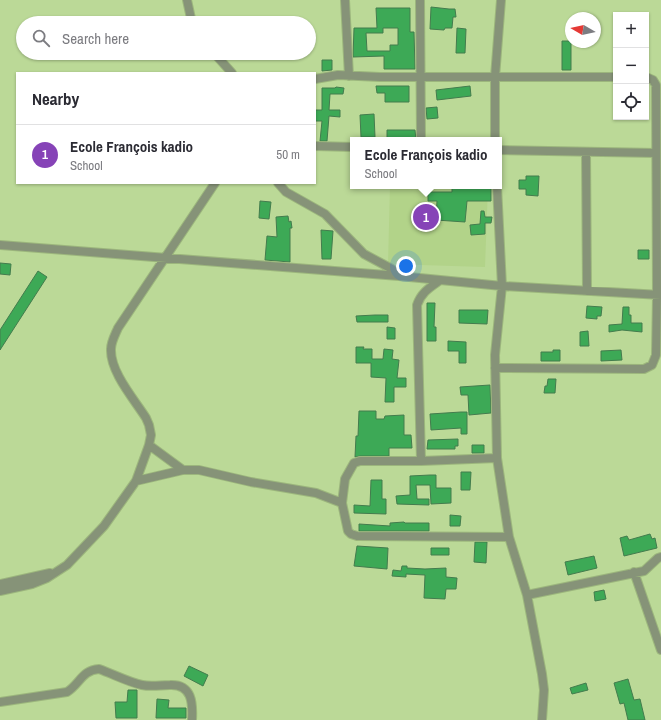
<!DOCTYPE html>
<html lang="en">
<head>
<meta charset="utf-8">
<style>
  body { margin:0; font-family:"Archivo Narrow",sans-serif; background:#f2f2f3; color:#2b2b33 }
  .controls { position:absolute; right:12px; top:12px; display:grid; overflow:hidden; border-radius:0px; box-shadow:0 1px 3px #0004 }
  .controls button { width:36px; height:36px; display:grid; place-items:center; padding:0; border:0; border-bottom:1px solid #e1e1e2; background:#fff; color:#2b2b33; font:20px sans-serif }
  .compass { position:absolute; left:565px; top:12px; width:36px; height:36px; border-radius:50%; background:#fff; box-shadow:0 1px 3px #0004; rotate:279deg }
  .you { position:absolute; left:406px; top:266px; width:14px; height:14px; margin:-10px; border:3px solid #fff; border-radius:50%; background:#1a73e8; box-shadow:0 0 0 6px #1a73e833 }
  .badge { display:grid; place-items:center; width:26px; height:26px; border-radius:50%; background:#8643b7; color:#fff; font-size:13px; font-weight:700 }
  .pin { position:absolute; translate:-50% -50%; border:2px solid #fff; box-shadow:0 1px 4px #0006 }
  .popup { position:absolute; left:350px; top:137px; width:152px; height:52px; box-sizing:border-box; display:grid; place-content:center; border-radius:0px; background:#fff; filter:drop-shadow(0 1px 3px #0005); font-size:13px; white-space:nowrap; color:#7c7c81 }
  .popup b { font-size:15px; color:#2b2b33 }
  .popup::after { content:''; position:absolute; left:50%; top:100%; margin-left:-8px; border:8px solid transparent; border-top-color:#fff }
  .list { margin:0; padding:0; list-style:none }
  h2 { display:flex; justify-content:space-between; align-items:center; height:52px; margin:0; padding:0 16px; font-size:17px }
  h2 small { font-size:13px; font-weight:400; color:#7c7c81 }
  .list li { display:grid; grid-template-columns:26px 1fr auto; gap:12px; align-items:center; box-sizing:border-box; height:60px; padding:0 16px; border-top:1px solid #e1e1e2 }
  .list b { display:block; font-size:15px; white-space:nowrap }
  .list p { margin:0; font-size:13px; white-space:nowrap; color:#7c7c81 }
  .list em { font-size:13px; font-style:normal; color:#7c7c81 }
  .icon { flex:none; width:22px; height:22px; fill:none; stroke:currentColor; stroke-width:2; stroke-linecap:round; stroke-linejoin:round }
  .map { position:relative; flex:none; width:661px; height:720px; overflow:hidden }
  .search { position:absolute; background:#fff; box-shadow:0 1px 3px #0004; left:16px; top:16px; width:300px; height:44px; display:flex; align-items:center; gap:10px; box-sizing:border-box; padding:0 14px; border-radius:22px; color:#7c7c81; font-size:15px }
  .panel { position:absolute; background:#fff; box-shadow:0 1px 3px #0004; left:16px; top:72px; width:300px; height:112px; border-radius:0px }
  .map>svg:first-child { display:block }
</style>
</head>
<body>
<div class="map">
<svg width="661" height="720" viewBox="0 0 661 720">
  <rect width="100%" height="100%" fill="#bbd997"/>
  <path fill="#b2d389" d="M390 186H488L485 267 388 264Z"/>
  <path fill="#3da956" stroke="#437c4d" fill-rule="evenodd" d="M431 7 449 9H455L456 17H453L452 28H445L444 30 430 29Z
    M376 8H410V32H414L415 69H384V56L353 57 354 28H377ZM383 28H398V45H390V51H367L366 33H383Z
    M457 28 466 29 465 53H456Z
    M562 41H571V70H562Z
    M322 60H332V70L322 71Z
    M376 86H409V102H385V93H377Z
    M470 86 471 96 437 100 436 90Z
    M336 87 344 88 343 94H330L329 110H340V117L329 116 327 141H320L322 121H315V110H322V88H335Z
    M437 107 438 118 427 119 426 108Z
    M374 114 375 137H361L360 115Z
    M387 130H415L416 140H387Z
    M526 176H539L538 196 526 195V189H519V180H526Z
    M452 186H491V201H467L465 222 436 220 437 201H428V192H452Z
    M260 201 271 202 269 219 259 218Z
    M481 211H484L485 217H492L491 223H485V234L471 235 470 225 480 224Z
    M288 216 289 222 291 221 292 228H290V262L265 260 267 236 277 237 276 217Z
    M321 230 333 231 331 259H322Z
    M638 250H649V259H638Z
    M0 263 11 264 10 275 0 274Z
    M38 271 47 277 0 350V330Z
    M427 303H435L434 327H436V341H427Z
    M587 306 602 307 601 316H597V319L586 318Z
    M623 307H629V315H631V323H642V332L622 330 609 332V325L622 324Z
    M459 310H488L487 324 459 323Z
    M375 315H388V322H357L356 316Z
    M387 327 395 328V339H387Z
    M588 331 589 346H580V332Z
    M448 341 466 342V363H459V351H448Z
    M356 347H364L363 349H372V359H383L384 349 393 350 392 359 399 360 397 378H406V387H394V402H385L386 378 371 377V363H356Z
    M553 350H560V361H541V352H553Z
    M621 350 622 360 601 361V351Z
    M548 379H556L555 393H544L545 386H547Z
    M490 385 491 413 469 415 468 395H461L460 387Z
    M359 411H376V419H384L385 416 404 415V435H411L412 448H389V456H360L355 457 356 436H358Z
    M461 412H467V434H461V428L431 430 430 414Z
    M458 439V446H455V449H427L428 440Z
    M472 445H484V453H472Z
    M461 472H471L470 490H461Z
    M430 475H436V488H451V503L431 504 430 485H416L417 499H429V505L397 504 396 496 410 495V476Z
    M371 480H382V499H386V514L354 513V505L370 506Z
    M450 515 461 516 460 526H450Z
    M404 522 405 523H429V531H359V524L390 526V523Z
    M650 534 652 539 655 538 657 548 624 556 620 538 627 536 629 540Z
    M475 542H487L486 563 474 562Z
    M357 546 388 548 387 569 354 566Z
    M431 548H449V555H431Z
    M594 556 597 568 568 575 565 562Z
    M402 566H407V568L425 569 446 568V577L457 578 456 589H446L445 599 424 598 425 575 406 574V577L392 576 393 570 401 571Z
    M604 590 606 599 595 601 594 592Z
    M189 666 208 675 203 686 184 676Z
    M628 679 634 700 640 699 645 720H628L624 703 620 704 614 683Z
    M586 683 588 690 572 694 570 688Z
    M128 690H137V718H116L115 702H127Z
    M157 699 169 700 168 708H186V718H156Z"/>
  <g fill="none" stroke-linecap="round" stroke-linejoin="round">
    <g stroke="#9cb67d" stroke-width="10">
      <path id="street" d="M187 0 192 23
        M345 0 349 76
        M420 0 421 140
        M214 53 232 73
        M315 79 338 75 380 77H616
        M495 140V77L501 0
        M315 146 353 147
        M499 150 656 153
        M586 152 587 291
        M278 183 286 192 325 214 364 254 392 269 399 276
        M497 186 502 286 495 355 497 458 509 537 527 595 542 674 544 690 542 720
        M0 245 399 276 502 286 661 295
        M495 368 644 369 652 365 656 355 657 295 656 85 653 80 646 77
        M149 445 183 470
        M497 458 421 461H360L354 463 345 479 342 503 348 531 351 534 357 536 509 537
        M421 461 417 305C421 293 429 288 439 281
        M136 481 183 470H199L251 482 316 493 342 503
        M634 572 661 650
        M0 584 50 573
        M0 591 32 584 47 578 67 565 104 526 136 481 149 445 151 435 149 425 146 418C134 399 110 372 111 349 111 342 115 335 118 328L215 183
        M527 595 644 571 658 558 661 557
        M0 702 67 692C80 684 82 670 99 669 113 674 128 682 142 685 152 687 160 685 170 685 192 684 193 703 192 720"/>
    </g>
    <use href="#street" stroke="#869378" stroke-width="8"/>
  </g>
</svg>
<div class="controls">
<button>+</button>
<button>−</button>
<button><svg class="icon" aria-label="locate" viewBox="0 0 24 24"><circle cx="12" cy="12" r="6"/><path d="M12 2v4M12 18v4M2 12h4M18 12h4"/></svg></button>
</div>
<svg class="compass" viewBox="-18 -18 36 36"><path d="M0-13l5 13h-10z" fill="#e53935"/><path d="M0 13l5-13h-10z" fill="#7c7c81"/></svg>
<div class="you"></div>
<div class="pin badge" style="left:426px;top:217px">1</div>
<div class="popup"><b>Ecole François kadio</b>School</div>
<div class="search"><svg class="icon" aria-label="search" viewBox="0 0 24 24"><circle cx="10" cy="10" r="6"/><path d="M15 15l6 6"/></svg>Search here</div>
<section class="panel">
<h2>Nearby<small></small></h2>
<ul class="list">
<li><span class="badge">1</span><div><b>Ecole François kadio</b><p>School</p></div><em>50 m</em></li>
</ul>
</section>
</div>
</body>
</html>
